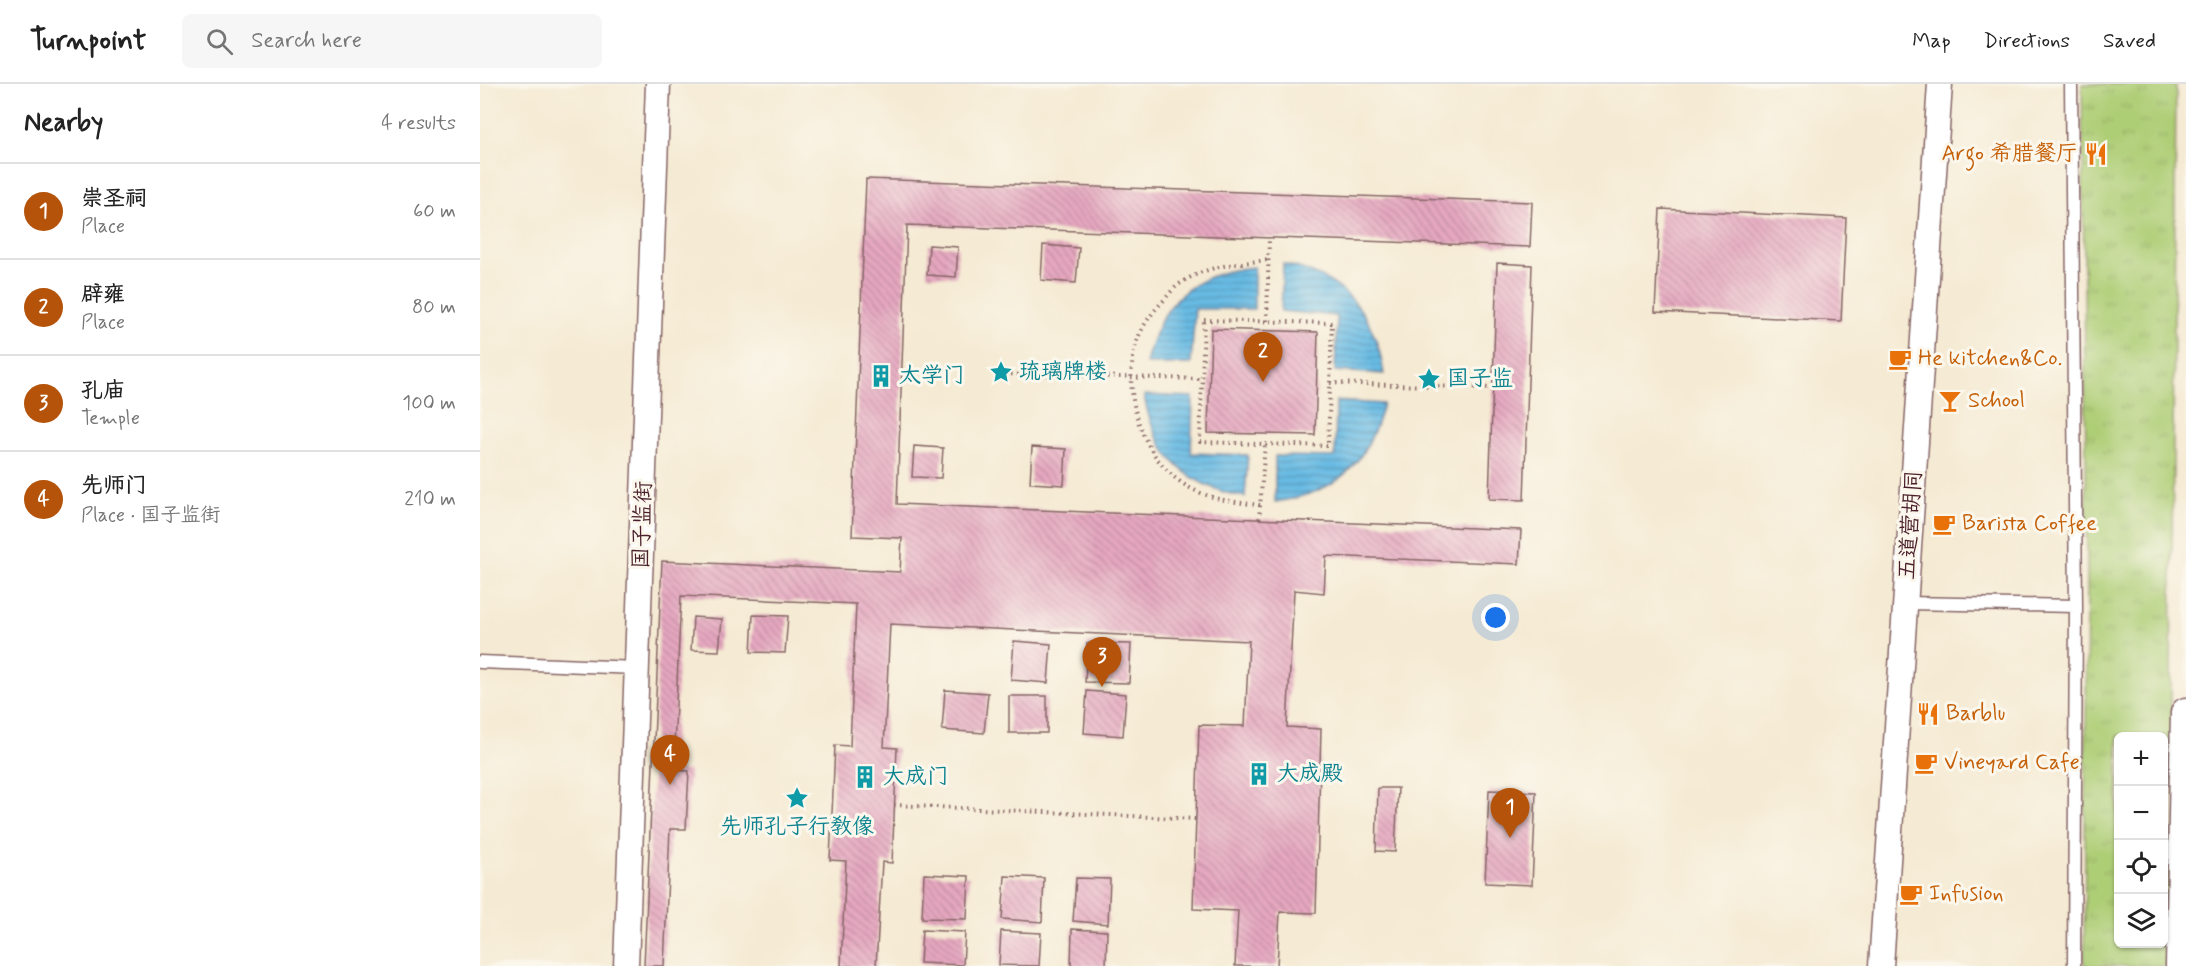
<!DOCTYPE html>
<html lang="en">
<head>
<meta charset="utf-8">
<style>
  body { margin:0; font-family:Mynerve,"LXGW WenKai TC",sans-serif; background:#f6f6f6; color:#222 }
  .controls { position:absolute; right:18px; bottom:18px; display:grid; overflow:hidden; border-radius:9px; box-shadow:0 2px 4px #0004 }
  .controls button { width:54px; height:54px; display:grid; place-items:center; padding:0; border:0; border-bottom:2px solid #e0e0e0; background:#fff; color:#222; font:30px sans-serif }
  .you { position:absolute; left:1016px; top:534px; width:21px; height:21px; margin:-15px; border:4px solid #fff; border-radius:50%; background:#1a73e8; box-shadow:0 0 0 9px #1a73e833 }
  .badge { display:grid; place-items:center; width:39px; height:39px; border-radius:50%; background:#b45309; color:#fff; font-size:20px; font-weight:700 }
  .pin { position:absolute; translate:-50% -50px; filter:drop-shadow(0 2px 3px #0008) }
  .pin::after { content:''; position:absolute; top:32px; width:21px; height:18px; background:inherit; clip-path:polygon(0 0,100% 0,50% 100%) }
  .list { margin:0; padding:0; list-style:none }
  h2 { display:flex; justify-content:space-between; align-items:center; height:78px; margin:0; padding:0 24px; font-size:26px }
  h2 small { font-size:20px; font-weight:400; color:#767676 }
  .list li { display:grid; grid-template-columns:39px 1fr auto; gap:18px; align-items:center; box-sizing:border-box; height:96px; padding:0 24px; border-top:2px solid #e0e0e0 }
  .list b { display:block; font-size:22px; white-space:nowrap }
  .list p { margin:0; font-size:20px; white-space:nowrap; color:#767676 }
  .list em { font-size:20px; font-style:normal; color:#767676 }
  .icon { flex:none; width:33px; height:33px; fill:none; stroke:currentColor; stroke-width:2; stroke-linecap:round; stroke-linejoin:round }
  .map { position:relative; flex:none; width:1706px; height:882px; overflow:hidden }
  header { display:flex; align-items:center; gap:36px; box-sizing:border-box; height:84px; padding:0 30px; background:#fff; border-bottom:2px solid #e0e0e0 }
  header strong { font-size:28px }
  nav { display:flex; gap:33px; margin-inline-start:auto; font-size:21px }
  .search { width:420px; height:54px; background:#f6f6f6; display:flex; align-items:center; gap:15px; box-sizing:border-box; padding:0 21px; border-radius:9px; color:#767676; font-size:22px }
  main { display:flex }
  aside { flex:1; background:#fff }
  .map>svg:first-child { display:block }
</style>
</head>
<body>
<header>
<strong>Turnpoint</strong>
<div class="search"><svg class="icon" aria-label="search" viewBox="0 0 24 24"><circle cx="10" cy="10" r="6"/><path d="M15 15l6 6"/></svg>Search here</div>
<nav><a>Map</a><a>Directions</a><a>Saved</a></nav>
</header>
<main>
<aside>
<h2>Nearby<small>4 results</small></h2>
<ul class="list">
<li><span class="badge">1</span><div><b>崇圣祠</b><p>Place</p></div><em>60 m</em></li>
<li><span class="badge">2</span><div><b>辟雍</b><p>Place</p></div><em>80 m</em></li>
<li><span class="badge">3</span><div><b>孔庙</b><p>Temple</p></div><em>100 m</em></li>
<li><span class="badge">4</span><div><b>先师门</b><p>Place · 国子监街</p></div><em>210 m</em></li>
</ul>
</aside>
<div class="map">
<svg width="1706" height="882" viewBox="0 0 1706 882">
  <defs>
    <pattern id="park-tufts" width="24" height="20" patternUnits="userSpaceOnUse" patternTransform="scale(1.5)"><rect width="24" height="20" fill="#aece76"/><path d="M3 7l-1-3M5 7V3M7 7l1-3M15 17l-1-3M17 17v-4M19 17l1-3" fill="none" stroke="#97b066"/></pattern>
    <pattern id="water-rules" width="6" height="5" patternUnits="userSpaceOnUse" patternTransform="scale(1.5)"><rect width="6" height="5" fill="#68bbe4"/><path d="M0 2.5h6" fill="none" stroke="#5897b9"/></pattern>
    <pattern id="building-back-hatch" width="6" height="6" patternUnits="userSpaceOnUse" patternTransform="scale(1.5)"><rect width="6" height="6" fill="#e6a8c0"/><path d="M-1 5l2 2M0 0l6 6M5-1l2 2" fill="none" stroke="#bc889c"/></pattern>
  </defs>
  <rect width="100%" height="100%" fill="#fbf7ec"/>
  <filter id="ink" filterUnits="userSpaceOnUse"><feTurbulence type="fractalNoise" baseFrequency=".0167" numOctaves="2"/><feDisplacementMap in="SourceGraphic" scale="12" xChannelSelector="R" yChannelSelector="G"/><feConvolveMatrix kernelMatrix="1 2 1 2 8 2 1 2 1" color-interpolation-filters="sRGB"/></filter>
  <filter id="wash" filterUnits="userSpaceOnUse"><feTurbulence type="fractalNoise" baseFrequency=".008" numOctaves="4" result="noise"/><feDisplacementMap in="SourceGraphic" scale="24" xChannelSelector="R" yChannelSelector="G"/><feGaussianBlur stdDeviation="1.35" result="paint"/><feColorMatrix in="noise" values="0 0 0 0 0 0 0 0 0 0 0 0 0 0 0 0 0 1.4 0 .05"/><feComposite in="paint" operator="in"/></filter>
  <g filter="url(#wash)">
    <rect width="100%" height="100%" fill="#f5ead3"/>
    <path fill="url(#park-tufts)" stroke="#7c7650" stroke-width="1.5" fill-rule="evenodd" d="M1602 0H1696L1690 726 1687 882H1604L1607 486ZM1638 652H1684V860H1638Z"/>
    <path fill="url(#water-rules)" stroke="#596d88" stroke-width="1.5" d="M803 180C864 193 895 228 904 290L855 287 857 232 801 227Z
      M774 183V225H715L711 280H666C679 219 711 189 774 183Z
      M664 311 713 313 711 369 768 371 765 413C706 402 674 371 664 311Z
      M856 317 903 320C887 381 858 409 795 418V372L855 373Z"/>
    <g id="blocks">
      <path fill="url(#building-back-hatch)" d="M386 95 1052 118 1050 163 427 141 417 420 1041 446 1039 480 846 472 844 509 814 506 807 643 841 645 836 829 800 828 797 882H755L758 827 713 825 719 641 765 642 769 557 410 540 404 663 417 664 412 779 402 778 396 882H361L366 777 350 776 355 661 370 662 376 520 201 512 193 686 209 687 206 745H190L184 882H164L182 477 420 488 422 454 372 452Z
        M1180 125 1366 134 1361 237 1175 228Z
        M449 161 478 163 476 193 447 191Z
        M563 161 599 164 596 199 561 196Z
        M1017 179 1052 181 1044 416 1009 415Z
        M731 245 838 248 835 351 728 349Z
        M434 362 463 364 461 394 432 393Z
        M552 363 586 365 584 401 550 399Z
        M273 531 308 532 305 569 271 568Z
        M213 533 242 535 239 567 211 566Z
        M534 557 571 560 568 599 531 596Z
        M607 559 651 560 649 599 605 598Z
        M465 606 508 609 504 649 462 646Z
        M607 607 646 610 643 652 604 649Z
        M529 612H567V649H529Z
        M898 704H918L915 768 896 767Z
        M1009 706 1056 708 1052 801 1005 799Z
        M444 790 489 792 487 835 442 834Z
        M525 792 564 794 562 838 522 835Z
        M596 794 630 795 628 840 593 837Z
        M592 845 627 847 626 882H591Z
        M442 846 485 848 483 881 440 879Z
        M521 847 561 849 559 882 519 881Z"/>
    </g>
  </g>
  <g filter="url(#ink)">
    <use href="#blocks" fill-opacity="0" stroke="#866666" stroke-width="1.5"/>
    <g fill="none" stroke-linecap="round" stroke-linejoin="round">
      <g stroke="#866666" stroke-width="15">
        <path id="service" d="M1591 0 1596 522 1594 882
          M1425 519 1596 522
          M0 578 157 584"/>
      </g>
      <g stroke="#866666" stroke-width="27">
        <path id="minor" d="M146 882 178 0
          M1401 882 1460 0"/>
      </g>
      <g stroke="#866666" stroke-width="33">
        <path id="tertiary" d="M1701 882 1706 629"/>
      </g>
      <path stroke="#866666" stroke-width="4" stroke-dasharray="1.5 4.5" stroke-linecap="butt" d="M724 236 852 239 848 362 720 358Z
        M787 237 789 154
        M519 290 722 295
        M850 299 1013 304
        M780 421C753 418 725 415 702 399 660 370 642 308 656 260 661 243 673 227 685 215 689 210 693 205 698 201 726 181 755 180 788 176
        M779 435 785 360
        M414 721 716 735"/>
      <use href="#service" stroke="#fff" stroke-width="12"/>
      <use href="#minor" stroke="#fff" stroke-width="24"/>
      <use href="#tertiary" stroke="#fff" stroke-width="30"/>
    </g>
  </g>
  <defs>
    <g id="restaurant-bare" transform="scale(1.8)"><path d="M-5-6h1v4h1v-4h1v4h1v-4h1v5L-1.5 .5V6h-2V.5L-5-1ZM5-6V6H3V1.5H1.5Q1.5-4 5-6Z" fill="#e8710a" stroke="#fbf7ec" stroke-width="2.5" paint-order="stroke"/></g>
    <g id="cafe-bare" transform="scale(1.8)"><path d="M-5.5-4.5H6V0H3Q3 3.5 0 3.5H-2.5Q-5.5 3.5-5.5 0ZM3-3.2v2h1.7v-2ZM-6 4.5H4V6H-6Z" fill="#e8710a" stroke="#fbf7ec" stroke-width="2.5" paint-order="stroke"/></g>
    <g id="sight-bare" transform="scale(1.8)"><path d="M0-6L1.8-2.2L6-1.7L2.9 1.2L3.7 5.4L0 3.3L-3.7 5.4L-2.9 1.2L-6-1.7L-1.8-2.2Z" fill="#0f9aa8" stroke="#fbf7ec" stroke-width="2.5" paint-order="stroke"/></g>
    <g id="building-bare" transform="scale(1.8)"><path d="M-4-6H4V6H1V3H-1V6H-4ZM-2.5-4.3h1.7v1.8h-1.7ZM.8-4.3h1.7v1.8H.8ZM-2.5-1h1.7V.8h-1.7ZM.8-1h1.7V.8H.8Z" fill="#0f9aa8" stroke="#fbf7ec" stroke-width="2.5" paint-order="stroke"/></g>
    <g id="bar-bare" transform="scale(1.8)"><path d="M-6-5H6L.8 .8V4.5H3.5V6h-7V4.5H-.8V.8Z" fill="#e8710a" stroke="#fbf7ec" stroke-width="2.5" paint-order="stroke"/></g>
  </defs>
  <g fill-rule="evenodd">
    <use href="#restaurant-bare" x="1616" y="70"/>
    <use href="#cafe-bare" x="1420" y="275"/>
    <use href="#sight-bare" x="521" y="288"/>
    <use href="#building-bare" x="401" y="292"/>
    <use href="#sight-bare" x="949" y="295"/>
    <use href="#bar-bare" x="1470" y="317"/>
    <use href="#cafe-bare" x="1464" y="440"/>
    <use href="#restaurant-bare" x="1448" y="630"/>
    <use href="#cafe-bare" x="1446" y="679"/>
    <use href="#building-bare" x="779" y="690"/>
    <use href="#building-bare" x="385" y="693"/>
    <use href="#sight-bare" x="317" y="714"/>
    <use href="#cafe-bare" x="1431" y="810"/>
  </g>
  <g text-anchor="middle" dominant-baseline="central" stroke-width="6" stroke-linejoin="round" paint-order="stroke">
    <g font-size="22" fill="#c56008" stroke="#fbf7ec" text-anchor="start">
      <text x="1598" y="70" text-anchor="end">Argo 希腊餐厅</text>
      <text x="1438" y="275">He kitchen&amp;Co.</text>
      <text x="1488" y="317">School</text>
      <text x="1482" y="440">Barista Coffee</text>
      <text x="1466" y="630">Barblu</text>
      <text x="1464" y="679">Vineyard Cafe</text>
      <text x="1449" y="810">Infusion</text>
    </g>
    <g font-size="22" fill="#0d838f" stroke="#fbf7ec" text-anchor="start">
      <text x="539" y="288">琉璃牌楼</text>
      <text x="419" y="292">太学门</text>
      <text x="967" y="295">国子监</text>
      <text x="797" y="690">大成殿</text>
      <text x="403" y="693">大成门</text>
      <text x="317" y="743" text-anchor="middle">先师孔子行教像</text>
    </g>
    <g font-size="22" fill="#4a1f2b" stroke="#fbf7ec">
      <text transform="translate(163 441) rotate(-88)">国子监街</text>
      <text transform="translate(1431 441) rotate(-86)">五道营胡同</text>
    </g>
  </g>
</svg>
<div class="controls">
<button>+</button>
<button>−</button>
<button><svg class="icon" aria-label="locate" viewBox="0 0 24 24"><circle cx="12" cy="12" r="6"/><path d="M12 2v4M12 18v4M2 12h4M18 12h4"/></svg></button>
<button><svg class="icon" aria-label="layers" viewBox="0 0 24 24"><path d="M12 4l9 5-9 5-9-5zM3 14l9 5 9-5"/></svg></button>
</div>
<div class="you"></div>
<div class="pin badge" style="left:1030px;top:754px">1</div>
<div class="pin badge" style="left:783px;top:298px">2</div>
<div class="pin badge" style="left:622px;top:603px">3</div>
<div class="pin badge" style="left:190px;top:701px">4</div>
</div>
</main>
</body>
</html>
